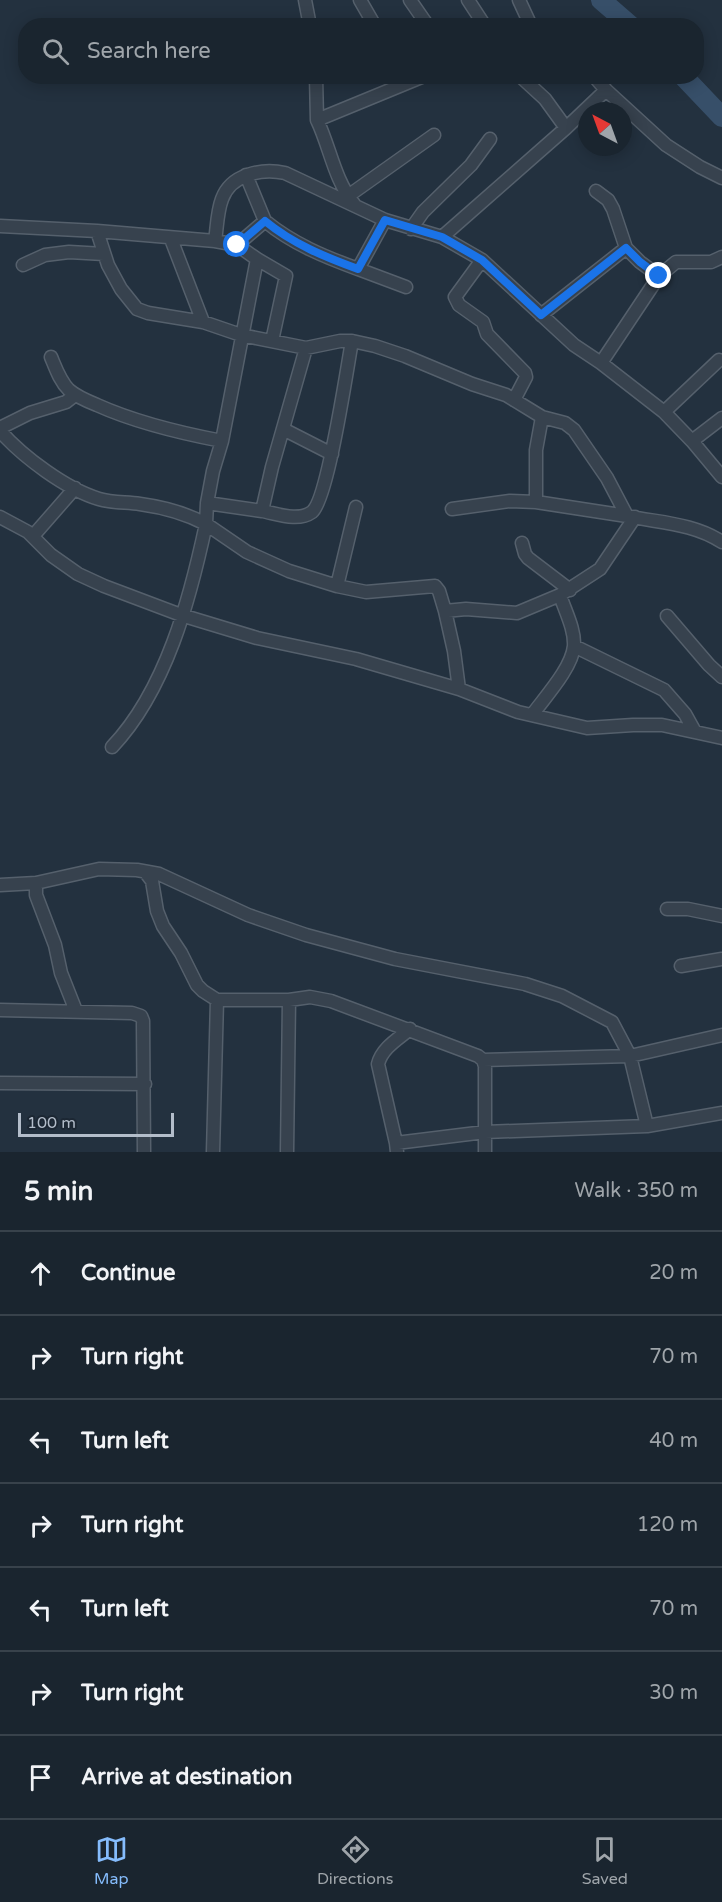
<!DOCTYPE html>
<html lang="en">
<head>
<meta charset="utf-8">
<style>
  body { margin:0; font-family:"Varela Round",sans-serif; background:#27313b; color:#f1f3f6 }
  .compass { position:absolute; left:578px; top:102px; width:54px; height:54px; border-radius:50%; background:#1a252f; box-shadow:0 3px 15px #0003; rotate:319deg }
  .scale { position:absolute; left:18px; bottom:15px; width:156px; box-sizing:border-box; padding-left:6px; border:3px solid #b3bdca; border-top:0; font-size:16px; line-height:21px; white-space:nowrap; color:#b3bdca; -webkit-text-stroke:4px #1c2733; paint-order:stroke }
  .stop { position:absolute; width:18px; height:18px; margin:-14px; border:4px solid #1a73e8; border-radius:50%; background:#fff }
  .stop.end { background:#1a73e8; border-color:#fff; box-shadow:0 2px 6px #0008 }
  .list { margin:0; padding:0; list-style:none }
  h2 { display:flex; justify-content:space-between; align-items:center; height:78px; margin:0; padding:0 24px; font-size:26px }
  h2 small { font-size:20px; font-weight:400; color:#9fa5aa }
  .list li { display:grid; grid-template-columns:39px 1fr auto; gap:18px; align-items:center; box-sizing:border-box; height:84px; padding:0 24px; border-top:2px solid #38424b }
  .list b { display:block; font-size:22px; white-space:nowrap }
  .list em { font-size:20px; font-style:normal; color:#9fa5aa }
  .icon { flex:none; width:33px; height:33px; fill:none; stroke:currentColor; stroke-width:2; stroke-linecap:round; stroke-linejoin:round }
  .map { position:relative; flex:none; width:722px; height:1152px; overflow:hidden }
  .search { position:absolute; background:#1a252f; box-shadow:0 3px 15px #0003; left:18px; right:18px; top:18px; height:66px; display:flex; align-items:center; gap:15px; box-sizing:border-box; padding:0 21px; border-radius:24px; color:#9fa5aa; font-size:22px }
  .sheet { height:666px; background:#1a252f }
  nav { display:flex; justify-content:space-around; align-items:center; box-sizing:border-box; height:84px; border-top:2px solid #38424b; background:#1a252f; font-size:16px; color:#9fa5aa }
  nav a { display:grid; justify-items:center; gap:3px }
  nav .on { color:#85bcfc }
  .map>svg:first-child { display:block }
</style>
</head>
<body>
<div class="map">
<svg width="722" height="1152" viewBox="0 0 722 1152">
  <rect width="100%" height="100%" fill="#23313f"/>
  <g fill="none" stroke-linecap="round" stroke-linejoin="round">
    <path stroke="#374f69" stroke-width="20" d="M601 0 631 26
      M683 76 722 117"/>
    <g stroke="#55606c" stroke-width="15">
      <path id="minor" d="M305 0 310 26
        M360 0 375 26
        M410 0 428 26
        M468 0 485 26
        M519 0 531 26
        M316 76 317 120
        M520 76 545 99 566 128
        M594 76 606 90
        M246 175 265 221
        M596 191 608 200 613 209 626 248 640 262 659 276 601 363
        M348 196 434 135
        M354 204C334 179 330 147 317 120L424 76
        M0 226 97 231 215 241 237 245 257 259 222 441
        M411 229 423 212 471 165 490 139
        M97 231 108 265 121 289 137 309 148 313 203 322 241 335 306 348 340 341H352L375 346 405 356 472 384 506 395 542 417 536 450V502L627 516
        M442 237 566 128 606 90 666 145 700 167 722 178
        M171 239 203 322
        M215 241C217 228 217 212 222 199 231 174 262 168 285 173L385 220 442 237 482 260 574 345 601 363 664 412 692 441 722 477
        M237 245 265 221C293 244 325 257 358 269L385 220
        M257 259 286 276 272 341
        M482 260 455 297 459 305 483 322 487 334 525 373 526 377 514 400
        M23 265 45 255 69 252 104 254
        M358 269 406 287
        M659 276 676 262H711L722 257
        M541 315 626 248
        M51 357C56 369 60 381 69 390 77 397 87 401 97 405 137 423 180 433 222 441L213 471 207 503 262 511 272 467 306 348
        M664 412 719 360
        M542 417 565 423 574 430 607 478 627 516C660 523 693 523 722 542
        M0 428 30 413 66 402 75 395
        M283 429 332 454
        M0 431C23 457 66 489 99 499 112 503 126 502 140 504 162 507 187 514 206 524L207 503
        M692 441 722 418
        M356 507 337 586 366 592 435 586 439 591 445 611 466 609 517 613 560 595 600 569 635 517
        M452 509 510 501 536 502
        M262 511C278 514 298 522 312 512 328 499 347 368 352 341
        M0 517 28 532 51 555 78 574 104 586 181 615 257 638 356 659 459 689
        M33 536 75 488
        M522 543 525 554 528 558 570 590
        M445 611 454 651 459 689 518 712 587 728 633 725H662L722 738
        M667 616 709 665 722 677
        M574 646 664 690 685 714 695 732
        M532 715C545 697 572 668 574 646 575 629 565 611 560 595
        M112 747C166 690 190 599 206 524L247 552 289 571 337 586
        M36 883V895L55 945 61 973 76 1011
        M0 885 36 883 99 869 137 870 159 874 248 915 306 935 395 959 525 984 562 996 612 1022 630 1056 483 1060 478 1056 331 1001 310 997 289 1000H217L203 991 197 985 181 953 163 926 157 911 152 881 146 873
        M667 909H688L722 916
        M681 966 722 959
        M0 1010 132 1013 141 1016 143 1021 144 1152
        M483 1060 485 1066V1152
        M0 1083 145 1084
        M647 1126 630 1056 722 1035
        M396 1143 378 1064C382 1048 398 1039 410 1029
        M213 1152 217 1000
        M287 1152 289 1000
        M397 1152 396 1143 485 1132 647 1126 722 1113"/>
    </g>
    <use href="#minor" stroke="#37424e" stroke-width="12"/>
  </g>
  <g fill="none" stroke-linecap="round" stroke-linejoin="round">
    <path stroke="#1a73e8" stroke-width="8" d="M237 245 265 221C293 244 325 257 358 269L385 220 442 237 482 260 541 315 626 248 640 262 659 276"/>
  </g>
</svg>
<svg class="compass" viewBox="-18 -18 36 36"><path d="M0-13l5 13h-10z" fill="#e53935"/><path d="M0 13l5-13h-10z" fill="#9fa5aa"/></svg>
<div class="scale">100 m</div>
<div class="stop" style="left:237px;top:245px"></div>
<div class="stop end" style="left:659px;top:276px"></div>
<div class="search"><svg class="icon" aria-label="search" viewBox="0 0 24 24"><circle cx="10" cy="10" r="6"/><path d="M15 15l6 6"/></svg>Search here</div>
</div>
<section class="sheet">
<h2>5 min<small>Walk · 350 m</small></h2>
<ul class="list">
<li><svg class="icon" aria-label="ahead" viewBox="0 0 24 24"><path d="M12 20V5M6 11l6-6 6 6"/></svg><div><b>Continue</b></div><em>20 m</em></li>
<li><svg class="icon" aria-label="right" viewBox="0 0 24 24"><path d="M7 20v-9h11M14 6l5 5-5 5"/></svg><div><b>Turn right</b></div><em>70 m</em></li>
<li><svg class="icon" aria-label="left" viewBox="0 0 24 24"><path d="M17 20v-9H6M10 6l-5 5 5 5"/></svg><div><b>Turn left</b></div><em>40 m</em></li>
<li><svg class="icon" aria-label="right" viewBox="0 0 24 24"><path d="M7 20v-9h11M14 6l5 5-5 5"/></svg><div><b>Turn right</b></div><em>120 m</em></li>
<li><svg class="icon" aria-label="left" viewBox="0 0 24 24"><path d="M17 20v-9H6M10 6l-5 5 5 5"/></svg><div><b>Turn left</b></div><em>70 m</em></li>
<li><svg class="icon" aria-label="right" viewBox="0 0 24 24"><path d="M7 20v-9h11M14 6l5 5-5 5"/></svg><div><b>Turn right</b></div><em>30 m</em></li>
<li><svg class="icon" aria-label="arrive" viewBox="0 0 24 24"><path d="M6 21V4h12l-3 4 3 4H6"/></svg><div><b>Arrive at destination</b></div></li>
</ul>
</section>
<nav>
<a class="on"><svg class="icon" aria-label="map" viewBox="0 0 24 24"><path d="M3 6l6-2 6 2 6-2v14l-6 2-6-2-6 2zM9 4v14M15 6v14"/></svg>Map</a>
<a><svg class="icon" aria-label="directions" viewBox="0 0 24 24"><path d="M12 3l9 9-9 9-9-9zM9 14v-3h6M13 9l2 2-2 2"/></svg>Directions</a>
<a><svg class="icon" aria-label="saved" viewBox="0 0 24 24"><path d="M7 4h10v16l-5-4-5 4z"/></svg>Saved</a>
</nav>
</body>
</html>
